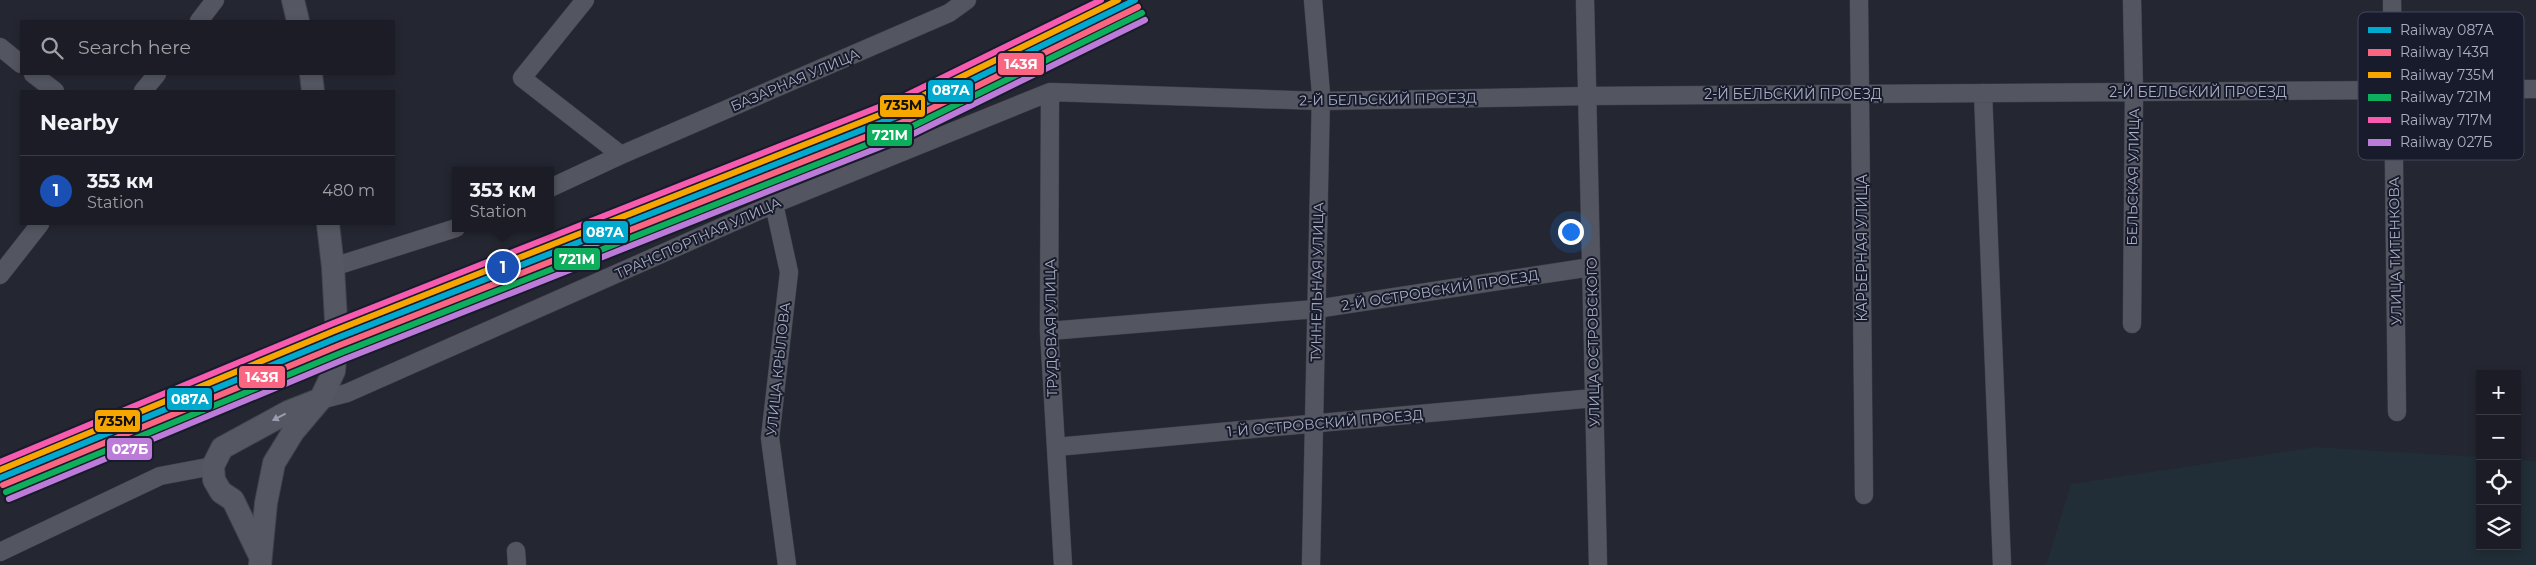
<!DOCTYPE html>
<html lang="en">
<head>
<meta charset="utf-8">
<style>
  body { margin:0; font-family:Montserrat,sans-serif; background:#282932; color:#f1f3f6 }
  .controls { position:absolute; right:15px; bottom:15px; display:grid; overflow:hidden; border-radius:0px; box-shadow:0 2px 8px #0003 }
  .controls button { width:45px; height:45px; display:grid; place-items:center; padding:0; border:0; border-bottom:1px solid #393a42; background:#1b1c25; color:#f1f3f6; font:25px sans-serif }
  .you { position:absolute; left:1570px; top:231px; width:18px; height:18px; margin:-12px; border:4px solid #fff; border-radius:50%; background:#1a73e8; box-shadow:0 0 0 8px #1a73e833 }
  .badge { display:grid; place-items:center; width:32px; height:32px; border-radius:50%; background:#0f766e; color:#fff; font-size:16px; font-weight:700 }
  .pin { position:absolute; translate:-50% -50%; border:2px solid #fff; box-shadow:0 1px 5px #0006 }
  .popup { position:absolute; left:452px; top:167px; width:102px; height:65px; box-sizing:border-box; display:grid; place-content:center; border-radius:0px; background:#1b1c25; filter:drop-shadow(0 1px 4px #0005); font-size:16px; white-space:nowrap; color:#a0a1a7 }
  .popup b { font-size:19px; color:#f1f3f6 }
  .popup::after { content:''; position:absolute; left:50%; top:100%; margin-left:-10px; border:10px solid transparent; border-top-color:#1b1c25 }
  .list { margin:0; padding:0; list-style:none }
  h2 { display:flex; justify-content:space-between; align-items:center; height:65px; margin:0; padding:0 20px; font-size:21px }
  h2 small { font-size:16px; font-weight:400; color:#a0a1a7 }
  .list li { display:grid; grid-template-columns:32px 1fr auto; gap:15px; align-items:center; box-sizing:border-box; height:70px; padding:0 20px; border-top:1px solid #393a42 }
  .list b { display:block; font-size:19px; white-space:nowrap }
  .list p { margin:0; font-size:16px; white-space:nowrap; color:#a0a1a7 }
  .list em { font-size:16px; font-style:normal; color:#a0a1a7 }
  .icon { flex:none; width:28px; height:28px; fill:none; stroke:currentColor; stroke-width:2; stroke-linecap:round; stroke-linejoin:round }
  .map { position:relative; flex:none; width:2536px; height:565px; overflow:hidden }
  .search { position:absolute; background:#1b1c25; box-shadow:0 2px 8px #0003; left:20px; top:20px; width:375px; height:55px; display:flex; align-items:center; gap:12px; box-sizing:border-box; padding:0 18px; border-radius:0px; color:#a0a1a7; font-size:19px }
  .panel { position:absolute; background:#1b1c25; box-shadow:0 2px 8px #0003; left:20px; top:90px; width:375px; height:135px; border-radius:0px }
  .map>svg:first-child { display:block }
</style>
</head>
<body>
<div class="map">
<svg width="2536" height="565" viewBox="0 0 2536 565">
  <rect width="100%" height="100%" fill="#242631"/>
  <path fill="#212e37" d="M2316 447 2480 457V546H2517V460L2536 461V565H2046L2071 484Z"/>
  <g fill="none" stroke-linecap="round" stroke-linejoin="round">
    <g stroke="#40414a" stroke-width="19">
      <path id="minor" d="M585 0 522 78 621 155 949 13 967 0
        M1585 0 1598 565
        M1859 0 1864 495
        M2392 0 2397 412
        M199 21 215 0
        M0 47 21 64
        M33 74 55 91
        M143 91 157 74
        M1050 92 1049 331 1063 565
        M1983 93 2002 565
        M550 188 621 155
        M774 204 789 272 770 438 787 565
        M333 267 456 228
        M0 275 40 224
        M2132 324 2134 92 2132 0
        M1049 331 1316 309 1591 267
        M320 400 347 393 774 204 1050 92 1321 101 1587 96 2536 89
        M1056 447 1594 398
        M516 551 517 565
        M0 552 160 476 213 466
        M1311 565 1321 94 1313 0"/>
    </g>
    <g stroke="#41434d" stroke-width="24">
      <path id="major" d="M293 0 298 21
        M311 74 313 91
        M260 556 233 500 221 492 214 480 213 466 222 448 288 412 316 401
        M260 565 266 503 274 463 293 432 320 400 334 371 337 338 333 267 328 224"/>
    </g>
    <use href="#minor" stroke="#535560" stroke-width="18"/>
    <use href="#major" stroke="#555762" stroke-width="22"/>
    <g stroke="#171b2b" stroke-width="10">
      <path id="rail-1" d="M0 478 337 338 905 113 1135 0"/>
    </g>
    <g stroke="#171b2b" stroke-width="10">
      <path id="rail-2" d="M3 485 340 345 908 120 1138 7"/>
    </g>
    <g stroke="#171b2b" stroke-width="10">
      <path id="rail-3" d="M0 470 334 331 902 106 1118 0"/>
    </g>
    <g stroke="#171b2b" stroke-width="10">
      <path id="rail-4" d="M6 492 343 352 911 127 1142 13"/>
    </g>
    <g stroke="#171b2b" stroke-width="10">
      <path id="rail-5" d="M0 462 331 324 899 99 1101 0"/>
    </g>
    <g stroke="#171b2b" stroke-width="10">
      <path id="rail-6" d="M9 499 345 359 913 134 1145 20"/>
    </g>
    <use href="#rail-1" stroke="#00a9ce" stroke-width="6"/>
    <use href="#rail-2" stroke="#fa6682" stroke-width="6"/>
    <use href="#rail-3" stroke="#f7a600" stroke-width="6"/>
    <use href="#rail-4" stroke="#0daf5c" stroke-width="6"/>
    <use href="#rail-5" stroke="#f75aaf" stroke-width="6"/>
    <use href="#rail-6" stroke="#bd7bd9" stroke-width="6"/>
  </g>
  <defs><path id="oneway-solid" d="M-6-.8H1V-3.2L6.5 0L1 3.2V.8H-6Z" transform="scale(1.25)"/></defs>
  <use fill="#9a9db0" href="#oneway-solid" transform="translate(279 417) rotate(153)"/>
  <g text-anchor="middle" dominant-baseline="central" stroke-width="4" stroke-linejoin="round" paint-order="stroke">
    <g font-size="14" fill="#abafc4" stroke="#171b2b">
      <text transform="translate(795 80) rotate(-23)">БАЗАРНАЯ УЛИЦА</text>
      <text x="2198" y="92">2-Й БЕЛЬСКИЙ ПРОЕЗД</text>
      <text x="1793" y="94">2-Й БЕЛЬСКИЙ ПРОЕЗД</text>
      <text transform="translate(1388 99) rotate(-1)">2-Й БЕЛЬСКИЙ ПРОЕЗД</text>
      <text transform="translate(2133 177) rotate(-89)">БЕЛЬСКАЯ УЛИЦА</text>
      <text transform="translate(698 238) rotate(-24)">ТРАНСПОРТНАЯ УЛИЦА</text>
      <text transform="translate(1862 248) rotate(-90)">КАРЬЕРНАЯ УЛИЦА</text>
      <text transform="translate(2395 251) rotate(-91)">УЛИЦА ТИТЕНКОВА</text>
      <text transform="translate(1317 282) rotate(-89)">ТУННЕЛЬНАЯ УЛИЦА</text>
      <text transform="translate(1440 290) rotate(-9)">2-Й ОСТРОВСКИЙ ПРОЕЗД</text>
      <text transform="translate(1051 328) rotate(-91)">ТРУДОВАЯ УЛИЦА</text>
      <text transform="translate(1593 342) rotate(-91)">УЛИЦА ОСТРОВСКОГО</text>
      <text transform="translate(778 369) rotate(-84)">УЛИЦА КРЫЛОВА</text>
      <text transform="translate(1325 423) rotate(-5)">1-Й ОСТРОВСКИЙ ПРОЕЗД</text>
    </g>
  </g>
  <rect x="2358" y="12" width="166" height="148" rx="8" fill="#171b2b" stroke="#434759" stroke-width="1"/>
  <rect x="2368" y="27" width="23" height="6" fill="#00a9ce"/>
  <rect x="2368" y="49" width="23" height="7" fill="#fa6682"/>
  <rect x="2368" y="72" width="23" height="6" fill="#f7a600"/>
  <rect x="2368" y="94" width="23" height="7" fill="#0daf5c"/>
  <rect x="2368" y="117" width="23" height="6" fill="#f75aaf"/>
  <rect x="2368" y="139" width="23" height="7" fill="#bd7bd9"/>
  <g font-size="14" fill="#abafc4">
    <text x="2400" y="35">Railway 087А</text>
    <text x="2400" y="57">Railway 143Я</text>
    <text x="2400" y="80">Railway 735М</text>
    <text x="2400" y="102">Railway 721М</text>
    <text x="2400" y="125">Railway 717М</text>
    <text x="2400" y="147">Railway 027Б</text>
  </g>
  <g stroke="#171b2b" stroke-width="2">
    <rect x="997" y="52" width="48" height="24" rx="5" fill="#fa6682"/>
    <rect x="927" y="79" width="47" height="24" rx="5" fill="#00a9ce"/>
    <rect x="879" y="94" width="47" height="24" rx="5" fill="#f7a600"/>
    <rect x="866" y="123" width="47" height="24" rx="5" fill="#0daf5c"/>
    <rect x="582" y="220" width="47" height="24" rx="5" fill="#00a9ce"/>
    <rect x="553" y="247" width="48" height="24" rx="5" fill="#0daf5c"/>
    <rect x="238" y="365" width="48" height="24" rx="5" fill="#fa6682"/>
    <rect x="166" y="387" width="47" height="24" rx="5" fill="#00a9ce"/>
    <rect x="94" y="409" width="47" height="24" rx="5" fill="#f7a600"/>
    <rect x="106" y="437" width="47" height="24" rx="5" fill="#bd7bd9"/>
  </g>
  <g font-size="14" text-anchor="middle" font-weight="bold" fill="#fff">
    <text x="1021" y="69">143Я</text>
    <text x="951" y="95">087А</text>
    <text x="890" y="140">721М</text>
    <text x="605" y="237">087А</text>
    <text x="577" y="264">721М</text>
    <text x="262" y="382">143Я</text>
    <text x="190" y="404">087А</text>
    <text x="130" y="454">027Б</text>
  </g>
  <g font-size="14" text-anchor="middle" font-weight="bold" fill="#111">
    <text x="903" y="110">735М</text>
    <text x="117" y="426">735М</text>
  </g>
</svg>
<div class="controls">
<button>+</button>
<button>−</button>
<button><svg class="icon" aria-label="locate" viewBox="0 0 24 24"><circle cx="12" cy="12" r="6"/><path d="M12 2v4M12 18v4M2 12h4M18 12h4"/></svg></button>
<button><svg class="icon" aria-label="layers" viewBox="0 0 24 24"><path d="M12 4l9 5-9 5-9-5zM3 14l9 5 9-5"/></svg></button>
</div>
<div class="you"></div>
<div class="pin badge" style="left:503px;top:267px;background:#1a4fb4">1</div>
<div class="popup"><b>353 км</b>Station</div>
<div class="search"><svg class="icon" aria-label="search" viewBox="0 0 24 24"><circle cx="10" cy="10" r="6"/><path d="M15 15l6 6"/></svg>Search here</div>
<section class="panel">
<h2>Nearby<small></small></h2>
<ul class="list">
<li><span class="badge" style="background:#1a4fb4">1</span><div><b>353 км</b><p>Station</p></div><em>480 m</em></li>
</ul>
</section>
</div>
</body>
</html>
